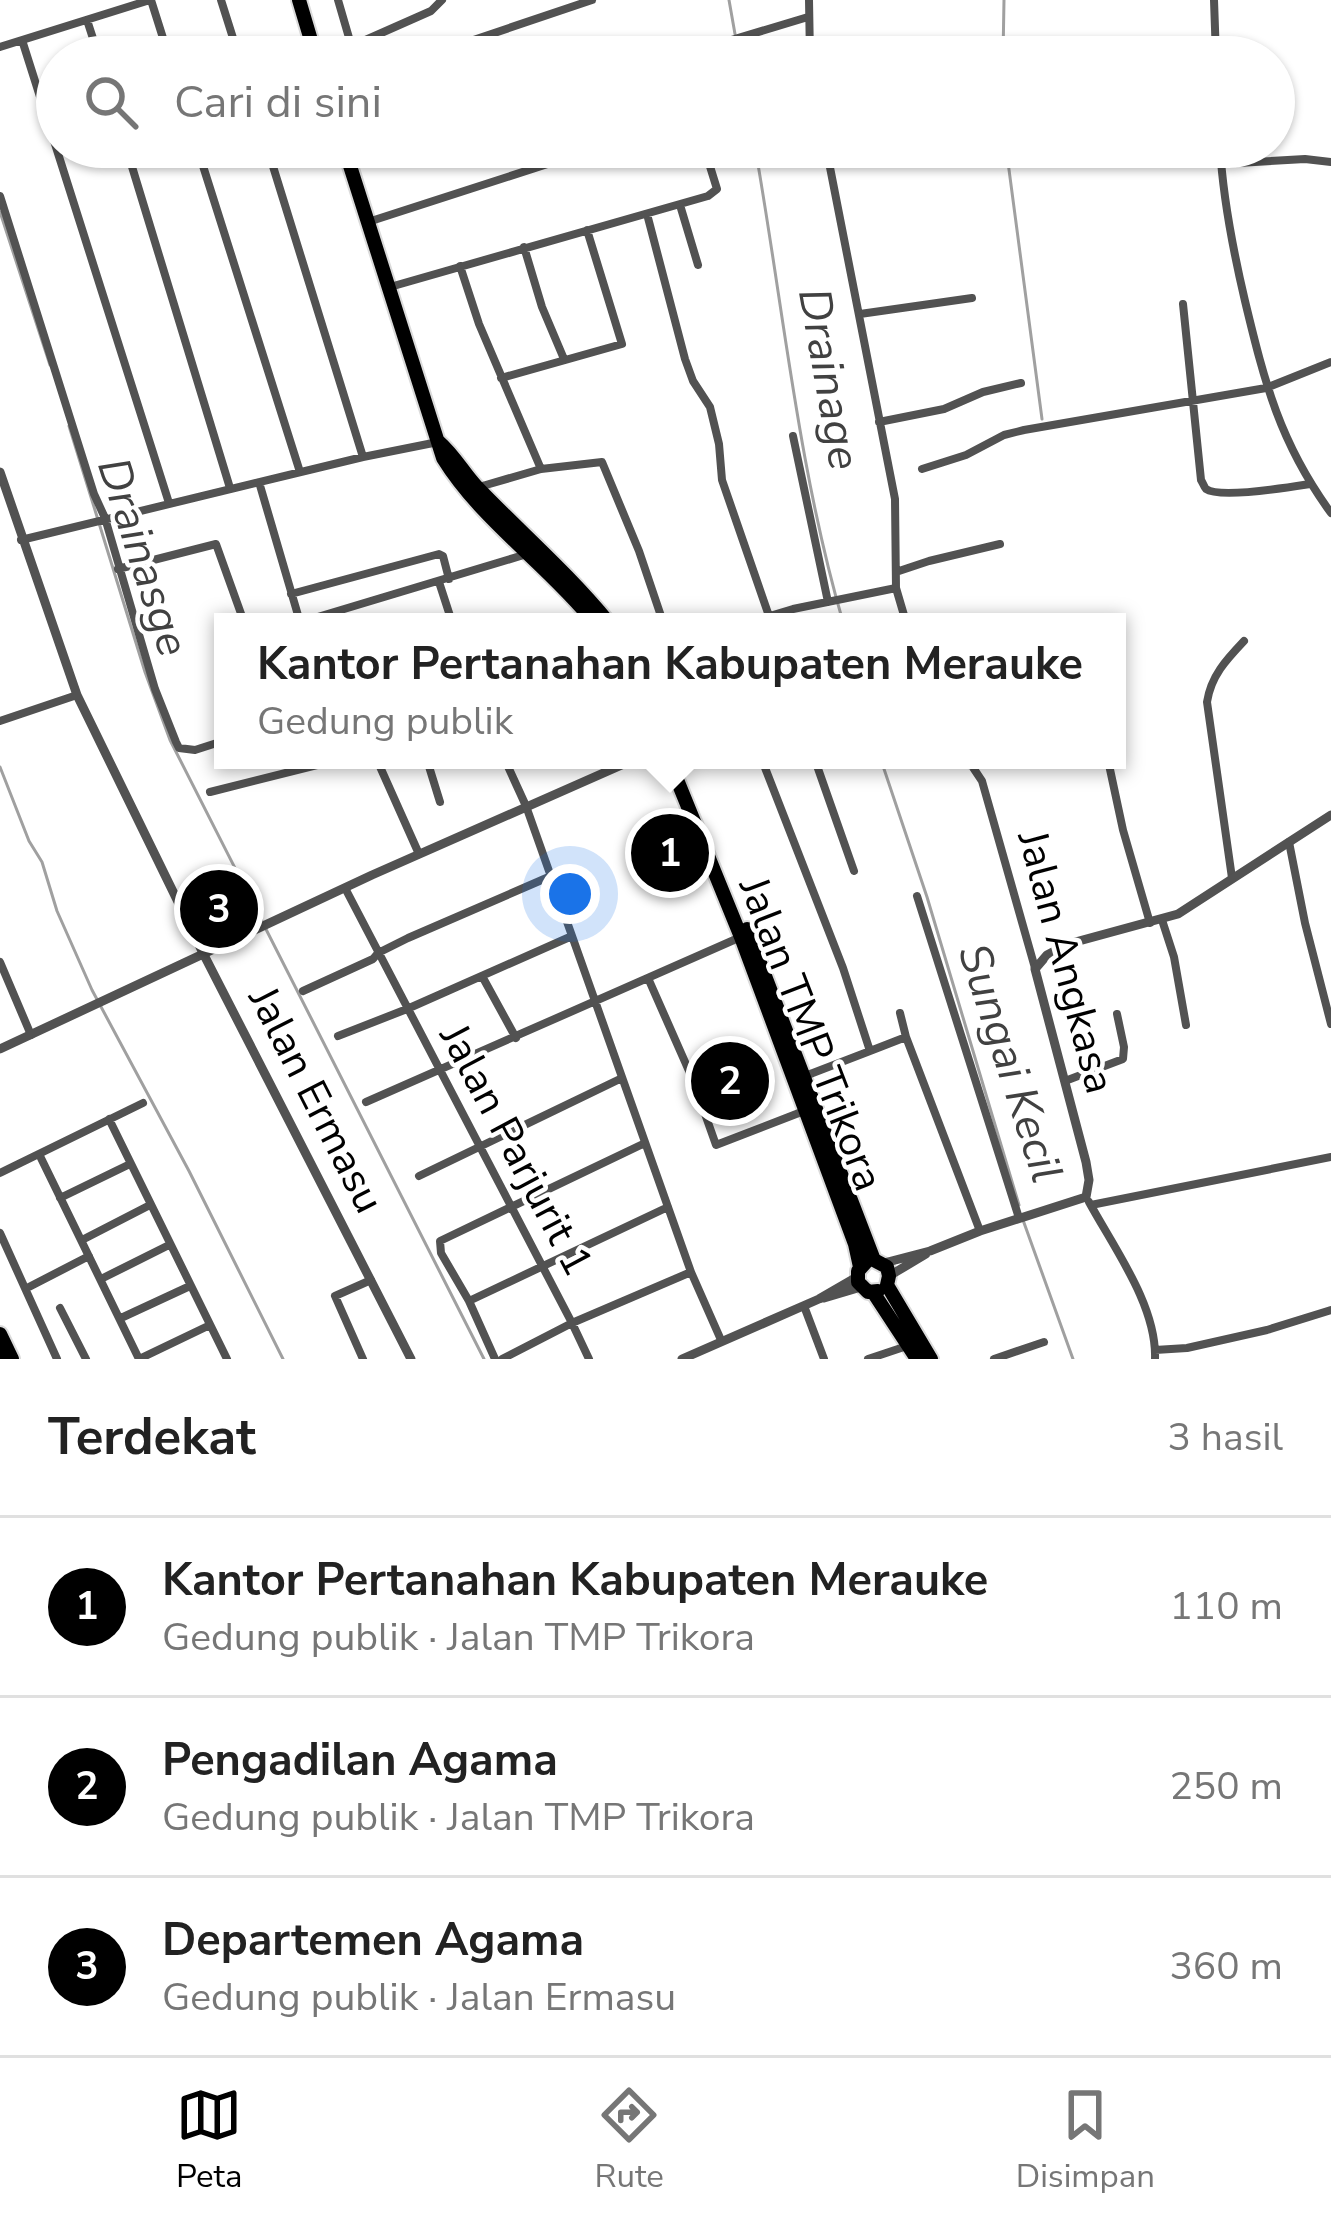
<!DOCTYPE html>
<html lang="id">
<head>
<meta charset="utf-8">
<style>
  body { margin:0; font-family:"Nunito Sans",sans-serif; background:#f6f6f6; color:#222 }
  .you { position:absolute; left:570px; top:894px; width:42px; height:42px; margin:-30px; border:9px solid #fff; border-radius:50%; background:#1a73e8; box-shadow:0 0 0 18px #1a73e833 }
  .badge { display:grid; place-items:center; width:78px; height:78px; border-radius:50%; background:#000; color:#fff; font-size:39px; font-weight:700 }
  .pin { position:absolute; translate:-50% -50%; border:6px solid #fff; box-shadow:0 3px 12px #0006 }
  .popup { position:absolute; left:214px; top:613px; width:912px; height:156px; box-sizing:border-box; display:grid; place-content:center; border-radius:0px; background:#fff; filter:drop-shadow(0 3px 9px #0005); font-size:39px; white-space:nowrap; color:#767676 }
  .popup b { font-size:45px; color:#222 }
  .popup::after { content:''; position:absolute; left:50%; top:100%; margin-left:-24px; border:24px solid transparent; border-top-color:#fff }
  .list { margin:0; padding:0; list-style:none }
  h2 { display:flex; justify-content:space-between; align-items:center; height:156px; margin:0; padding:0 48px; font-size:51px }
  h2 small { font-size:39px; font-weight:400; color:#767676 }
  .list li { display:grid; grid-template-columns:78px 1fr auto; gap:36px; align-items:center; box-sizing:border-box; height:180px; padding:0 48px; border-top:3px solid #e0e0e0 }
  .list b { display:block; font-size:45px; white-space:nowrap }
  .list p { margin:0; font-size:39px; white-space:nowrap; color:#767676 }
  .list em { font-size:39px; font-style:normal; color:#767676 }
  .icon { flex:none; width:66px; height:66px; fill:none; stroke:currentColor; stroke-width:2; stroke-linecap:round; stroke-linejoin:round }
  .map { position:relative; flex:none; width:1331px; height:1359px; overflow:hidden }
  .search { position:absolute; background:#fff; box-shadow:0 3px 9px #0004; left:36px; right:36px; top:36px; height:132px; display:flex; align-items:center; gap:30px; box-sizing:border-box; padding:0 42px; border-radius:66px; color:#767676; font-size:45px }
  .sheet { height:696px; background:#fff }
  nav { display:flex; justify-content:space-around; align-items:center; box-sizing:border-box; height:168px; border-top:3px solid #e0e0e0; background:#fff; font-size:33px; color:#767676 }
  nav a { display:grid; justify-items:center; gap:6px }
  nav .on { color:#000 }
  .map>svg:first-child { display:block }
</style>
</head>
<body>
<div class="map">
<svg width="1331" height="1359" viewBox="0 0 1331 1359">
  <rect width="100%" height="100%" fill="#fff"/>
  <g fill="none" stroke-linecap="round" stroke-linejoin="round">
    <path stroke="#a0a0a0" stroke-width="3" d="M729 0 735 34
      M737 43 739 57
      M1003 57 1004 0
      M755 147C783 305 798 468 843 622
      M1006 147 1042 419
      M0 212 50 365
      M69 426 145 672 170 740 484 1359
      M881 760 927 897 1019 1205
      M0 767 29 841 42 862 57 911 92 990 189 1171 283 1359
      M1023 1220 1073 1359"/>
    <g stroke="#dbdbdb" stroke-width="18">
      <path id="trunk" d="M299 0 316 57
        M344 147 443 458C482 521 547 564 594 622
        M439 442C454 455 463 472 476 486 519 531 568 573 608 622
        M669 760 741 937 855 1244 860 1267
        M747 929 874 1260
        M874 1260 887 1267 889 1276 887 1285
        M867 1261 858 1271V1282L868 1292 878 1291
        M887 1285 931 1359
        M873 1292 917 1359
        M0 1334 12 1359
        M0 1357 1 1359"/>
    </g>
    <path stroke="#525252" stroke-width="8" d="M151 0 169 57
      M221 0 239 57
      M338 0 352 48
      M809 0 810 57
      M1214 0 1216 57
      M87 20 99 57
      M22 40 169 503
      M0 47 150 0
      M327 57 431 11 442 0
      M423 57 592 0
      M675 57 808 17
      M126 147 230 488
      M197 147 300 472
      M267 147 363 457
      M826 147 895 499 896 588 906 622
      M1220 147C1223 200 1233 250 1245 301 1265 384 1280 443 1331 513
      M351 163 392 147
      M1221 164 1305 159 1331 162
      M0 196 94 494 105 518 155 689 176 742 179 748 195 750 223 741
      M680 205 698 265
      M647 214 685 359 693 381 710 407 719 444 722 480 769 616
      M368 222 600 147
      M524 247 542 307 564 359
      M460 266 479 324 541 469
      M390 287 708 196 717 189 704 147
      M1183 304 1201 480C1203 483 1204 487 1206 489 1220 499 1291 487 1310 484
      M860 314 972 298
      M501 378 622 344 587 230
      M879 422 944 409 983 392 1021 383
      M793 436 828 602
      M922 469 966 455 1004 435 1024 430 1266 388 1331 362
      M259 482 300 622
      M479 487 541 469 602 462 639 551 663 622
      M21 540 363 457 438 442
      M118 569 216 544 244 622
      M896 572 929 561 1000 544
      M439 582 452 622
      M291 594 439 554 443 556 449 579
      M301 622 527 554
      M750 622 793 609 896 588
      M0 721 77 695
      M377 760 419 854
      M427 760 440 802
      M505 760 526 806 691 1272
      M762 760 843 968 870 1051 805 1076
      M815 760 854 871
      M953 760 972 766 982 781 1035 968
      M1108 760 1123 830 1150 923
      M210 792 337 760
      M1289 842 1305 923 1331 1024
      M1232 878 1207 702C1211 676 1226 660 1244 641
      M345 888 572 1323 691 1272 721 1340
      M917 896 1019 1218
      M1162 920 1174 957 1186 1025
      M0 962 31 1035
      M482 976 516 1038
      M648 978 693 1080 716 1145 804 1111
      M303 991 373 959 378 953 408 938 551 876
      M900 1013 906 1037 980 1231
      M338 1036 407 1009 572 936
      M870 1051 906 1037
      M1065 1081 1123 1059 1124 1047 1117 1014
      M366 1102 743 936
      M109 1119 227 1359
      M39 1154 139 1359
      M0 1173 143 1103
      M419 1176 622 1078
      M60 1198 130 1164
      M1089 1202C1114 1248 1157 1306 1155 1359
      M1091 1205 1331 1157
      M0 1233 57 1359
      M82 1240 150 1205
      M101 1279 169 1245
      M27 1288 89 1256
      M469 1301 668 1207
      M804 1306 824 1359
      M60 1308 86 1359
      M121 1318 190 1286
      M1155 1350 1187 1348 1267 1330 1331 1310
      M139 1359 210 1325
      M363 1359 335 1296 371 1280
      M495 1359 469 1301 441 1253 440 1241 645 1143
      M502 1359 572 1323 589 1359
      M868 1359 907 1346
      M994 1359 1044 1342"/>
    <path stroke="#525252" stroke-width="9" d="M0 472 77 695 203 953 411 1359
      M0 1049 372 875 633 760
      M884 1263 930 1251 980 1231 1086 1197 1089 1180 1086 1162 1035 969 1047 955 1068 944 1178 914 1331 815
      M889 1276 926 1254
      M824 1298 861 1287
      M682 1359 819 1299 857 1277"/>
    <use href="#trunk" stroke="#000" stroke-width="14"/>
  </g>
  <g text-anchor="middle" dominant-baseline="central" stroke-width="9" stroke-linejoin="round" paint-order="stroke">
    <g font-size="42" fill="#000" stroke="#fff">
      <text transform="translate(1066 962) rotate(75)">Jalan Angkasa</text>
      <text transform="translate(811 1034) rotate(69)">Jalan TMP Trikora</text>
      <text transform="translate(316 1100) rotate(63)">Jalan Ermasu</text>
      <text transform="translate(516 1150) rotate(62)">Jalan Parjurit 1</text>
    </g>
    <g font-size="45" font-style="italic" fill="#414141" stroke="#fff">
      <text transform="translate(829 379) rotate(80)">Drainage</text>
      <text transform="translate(143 557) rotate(72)">Drainasge</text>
      <text transform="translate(1010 1063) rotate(72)">Sungai Kecil</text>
    </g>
  </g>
</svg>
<div class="you"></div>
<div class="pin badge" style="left:670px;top:853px">1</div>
<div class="popup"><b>Kantor Pertanahan Kabupaten Merauke</b>Gedung publik</div>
<div class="pin badge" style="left:730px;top:1081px">2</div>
<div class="pin badge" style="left:219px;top:909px">3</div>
<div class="search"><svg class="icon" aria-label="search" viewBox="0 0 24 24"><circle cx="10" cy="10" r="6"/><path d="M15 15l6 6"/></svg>Cari di sini</div>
</div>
<section class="sheet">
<h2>Terdekat<small>3 hasil</small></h2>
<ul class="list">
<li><span class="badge">1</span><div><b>Kantor Pertanahan Kabupaten Merauke</b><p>Gedung publik · Jalan TMP Trikora</p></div><em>110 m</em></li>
<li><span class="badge">2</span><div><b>Pengadilan Agama</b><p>Gedung publik · Jalan TMP Trikora</p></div><em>250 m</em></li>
<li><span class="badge">3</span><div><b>Departemen Agama</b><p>Gedung publik · Jalan Ermasu</p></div><em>360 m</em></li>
</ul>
</section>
<nav>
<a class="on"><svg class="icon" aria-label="map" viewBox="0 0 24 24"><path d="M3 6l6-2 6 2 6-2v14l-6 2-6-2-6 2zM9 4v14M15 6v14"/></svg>Peta</a>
<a><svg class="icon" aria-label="directions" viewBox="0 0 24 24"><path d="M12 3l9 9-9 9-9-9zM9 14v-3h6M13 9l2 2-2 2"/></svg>Rute</a>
<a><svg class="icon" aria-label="saved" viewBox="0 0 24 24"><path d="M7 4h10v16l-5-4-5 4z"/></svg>Disimpan</a>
</nav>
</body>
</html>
